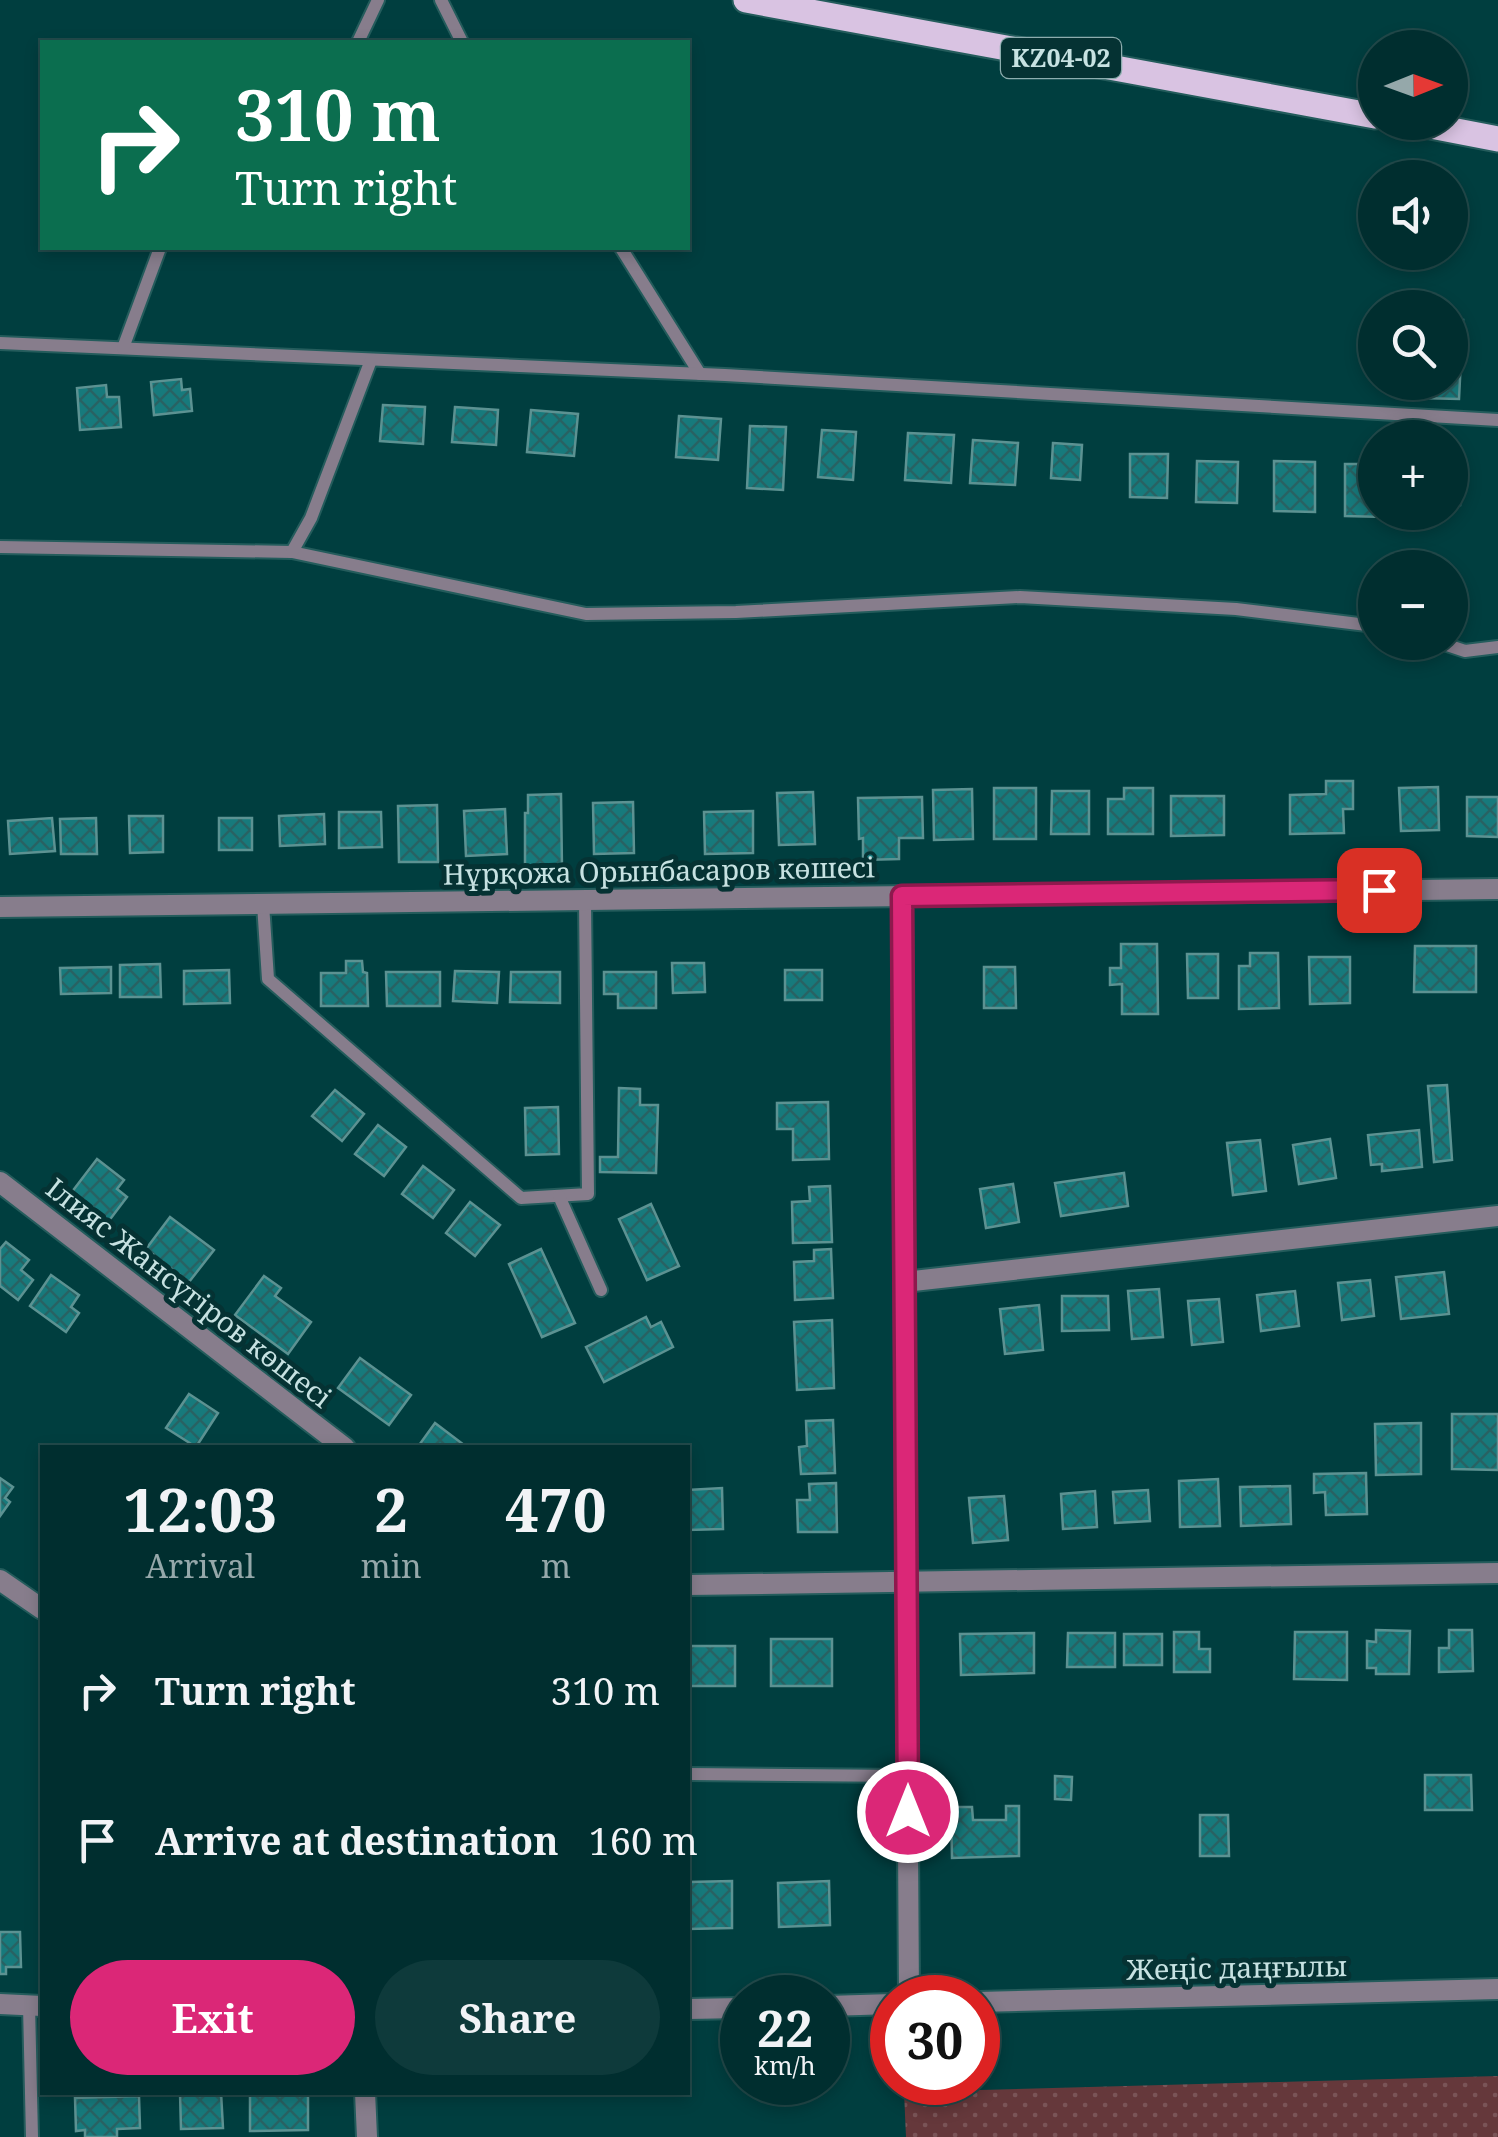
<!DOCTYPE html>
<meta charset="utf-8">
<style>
:root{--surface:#002e2f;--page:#0e3a3b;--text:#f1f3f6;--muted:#95a8aa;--line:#224a4b;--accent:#db2777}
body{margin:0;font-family:"Noto Serif",serif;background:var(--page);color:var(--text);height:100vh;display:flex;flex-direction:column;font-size:38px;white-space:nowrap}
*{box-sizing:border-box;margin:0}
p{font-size:32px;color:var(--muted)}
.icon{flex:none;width:55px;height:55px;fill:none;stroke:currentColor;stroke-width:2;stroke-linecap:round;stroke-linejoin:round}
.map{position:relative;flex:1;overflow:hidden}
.sheet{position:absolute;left:40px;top:1445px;width:650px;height:650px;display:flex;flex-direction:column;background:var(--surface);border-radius:0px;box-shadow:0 5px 15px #0003,0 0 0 2px var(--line)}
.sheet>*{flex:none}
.guide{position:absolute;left:40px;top:40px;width:650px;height:210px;border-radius:0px;box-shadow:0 5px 15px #0003,0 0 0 2px var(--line);background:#0b6e4f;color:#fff;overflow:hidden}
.needle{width:65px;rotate:89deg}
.buttons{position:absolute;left:1358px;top:30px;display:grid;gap:20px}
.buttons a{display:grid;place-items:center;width:110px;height:110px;border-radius:50%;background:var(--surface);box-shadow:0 5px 15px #0003,0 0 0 2px var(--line);font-size:50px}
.speed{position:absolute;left:720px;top:1975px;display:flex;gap:20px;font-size:50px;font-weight:700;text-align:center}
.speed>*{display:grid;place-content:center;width:130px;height:130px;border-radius:50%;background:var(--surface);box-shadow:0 5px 15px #0003,0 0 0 2px var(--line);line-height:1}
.speed small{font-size:25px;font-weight:400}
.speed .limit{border:15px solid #d22;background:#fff;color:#111}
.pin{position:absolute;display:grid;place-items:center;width:85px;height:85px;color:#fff;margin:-42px;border-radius:20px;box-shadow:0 5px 15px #0006}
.me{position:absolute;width:110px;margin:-55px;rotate:0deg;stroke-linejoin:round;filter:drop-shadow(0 0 8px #0008)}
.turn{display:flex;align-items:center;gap:35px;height:210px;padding:0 30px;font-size:45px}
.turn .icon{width:130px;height:130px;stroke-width:2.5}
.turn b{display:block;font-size:70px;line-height:85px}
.eta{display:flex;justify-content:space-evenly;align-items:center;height:170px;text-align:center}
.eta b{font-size:60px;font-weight:700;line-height:70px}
.action{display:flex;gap:20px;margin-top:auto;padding:20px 30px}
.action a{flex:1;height:115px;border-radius:60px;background:var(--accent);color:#fff;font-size:40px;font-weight:700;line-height:115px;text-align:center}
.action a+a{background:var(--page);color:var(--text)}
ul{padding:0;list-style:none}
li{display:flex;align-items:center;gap:30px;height:150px;padding:0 30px}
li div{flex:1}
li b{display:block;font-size:38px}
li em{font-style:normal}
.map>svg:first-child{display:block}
.park{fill:url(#park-dots)}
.building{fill:url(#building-cross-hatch);stroke:#5c9292;stroke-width:2.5}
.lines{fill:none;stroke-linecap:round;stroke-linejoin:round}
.service-casing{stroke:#245c5c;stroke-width:16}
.minor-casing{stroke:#245c5c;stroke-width:24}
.primary-casing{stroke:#245c5c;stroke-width:29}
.service{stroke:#877d8c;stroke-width:12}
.minor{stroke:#877d8c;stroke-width:20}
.primary{stroke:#d9c3e2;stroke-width:25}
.route-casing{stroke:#8e194d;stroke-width:25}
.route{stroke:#db2777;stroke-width:18}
.labels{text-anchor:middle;stroke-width:10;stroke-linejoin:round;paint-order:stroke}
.shield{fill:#053233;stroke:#8dadae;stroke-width:2.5}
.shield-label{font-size:25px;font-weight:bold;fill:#c7e2e2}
.street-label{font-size:28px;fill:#c7e2e2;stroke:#053233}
</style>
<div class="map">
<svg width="1498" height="2137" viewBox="0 0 1498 2137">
<defs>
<pattern id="park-dots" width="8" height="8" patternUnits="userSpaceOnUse" patternTransform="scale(2.5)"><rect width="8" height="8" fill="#65383b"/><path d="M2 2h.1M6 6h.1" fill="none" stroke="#7a5457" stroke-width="1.8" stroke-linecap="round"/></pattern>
<pattern id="building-cross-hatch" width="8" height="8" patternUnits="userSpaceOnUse" patternTransform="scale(2.5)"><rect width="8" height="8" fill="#177a7c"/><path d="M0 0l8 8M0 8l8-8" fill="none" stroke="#286263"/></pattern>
</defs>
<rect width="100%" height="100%" fill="#003e3f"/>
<path class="park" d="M1498,2076V2137H906L904,2092Z"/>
<g class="building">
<path d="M1450,320H1463L1459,399L1419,398L1420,382H1450Z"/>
<path d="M181,379L182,390L190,389L192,411L154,415L151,382Z"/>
<path d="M106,385L107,397H119L121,427L80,430L77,388Z"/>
<path d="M383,405L425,407L423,444L380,441Z"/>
<path d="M455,407L498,410L496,445L452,442Z"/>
<path d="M531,410L578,414L574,456L527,452Z"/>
<path d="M679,416L721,419L718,460L676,457Z"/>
<path d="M750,426L786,427L783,490L747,488Z"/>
<path d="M822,430L856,432L853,480L818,477Z"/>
<path d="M908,433L954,435L951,483L905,480Z"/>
<path d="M973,440L1018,443L1015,485L970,483Z"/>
<path d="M1053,443L1082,445L1080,480L1051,478Z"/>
<path d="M1130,454H1168L1167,498L1130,497Z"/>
<path d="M1197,461L1238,462L1237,503L1196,502Z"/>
<path d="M1274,461L1315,462V512L1274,511Z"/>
<path d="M1345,464H1375V512H1384V517L1345,516Z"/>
<path d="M1450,465H1461L1460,505H1450Z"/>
<path d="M1326,781H1353V809H1343L1344,833L1290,834V795L1326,794Z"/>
<path d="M1438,787L1439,830L1401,831L1399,788Z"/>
<rect x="994" y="788" width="42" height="51"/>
<path d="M1124,788H1153V834H1108V799H1124Z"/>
<path d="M972,789L973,839L934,840L933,790Z"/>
<path d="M1052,791H1089V834H1051Z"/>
<path d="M813,792L815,844L779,845L777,793Z"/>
<path d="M561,794L562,869L525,870V813H528V795Z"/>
<path d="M1171,796H1224V835L1171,836Z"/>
<path d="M922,797L923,838H899V859L863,860V838L859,839L858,798Z"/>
<path d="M1467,797H1498V837L1467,836Z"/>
<path d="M633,802L634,853L594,854L593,803Z"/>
<path d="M437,805L438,862H399L398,806Z"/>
<path d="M505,809L507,854L466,856L464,811Z"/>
<path d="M753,811V853L705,854L704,812Z"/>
<path d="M339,812H381L382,847L339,848Z"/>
<path d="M324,814L325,844L280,846L279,816Z"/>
<path d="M129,816H163V852L130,853Z"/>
<path d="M52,818L55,851L10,854L8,821Z"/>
<path d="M96,818L97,854H61L60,819Z"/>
<rect x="219" y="818" width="33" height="32"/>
<path d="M1121,944H1157L1158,1014H1122V984L1110,985V968H1121Z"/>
<path d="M1415,946H1476V992H1414Z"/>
<path d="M1250,953H1278L1279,1008L1239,1009V966H1250Z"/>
<path d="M1187,954H1218V998H1188Z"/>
<path d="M1309,957H1350V1003L1310,1004Z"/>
<path d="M346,961H362L363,972L367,973L368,1006H321V973H346Z"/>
<path d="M672,963H704L705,992L673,993Z"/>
<path d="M160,964L161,997H120V965Z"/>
<path d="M111,967V993L61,994L60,968Z"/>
<path d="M984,967H1015L1016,1008H984Z"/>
<path d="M229,970L230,1003L184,1004V971Z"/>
<rect x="785" y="970" width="37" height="30"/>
<path d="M455,971L499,972L497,1003L453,1001Z"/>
<path d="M386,972H440V1006H387Z"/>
<path d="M511,972H560V1003L510,1002Z"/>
<path d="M604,972H656V1008H618V994H604Z"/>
<path d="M1447,1085L1452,1160L1434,1162L1428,1086Z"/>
<path d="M619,1088L640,1089V1105H658L656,1173L600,1172V1157H618Z"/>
<path d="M335,1090L364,1114L342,1141L312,1116Z"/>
<path d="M828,1102L829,1159L793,1160V1129H777V1103Z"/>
<path d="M558,1107L559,1154L526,1155L525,1108Z"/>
<path d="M378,1125L406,1147L384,1176L355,1154Z"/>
<path d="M1419,1130L1422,1167L1382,1171V1164L1371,1165L1368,1135Z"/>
<path d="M1330,1139L1336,1178L1299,1184L1293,1145Z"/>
<path d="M1260,1140L1266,1191L1233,1195L1227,1143Z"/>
<path d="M97,1159L124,1180L117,1189L127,1197L108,1222L88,1206L82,1214L65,1201Z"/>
<path d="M423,1166L454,1190L433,1218L402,1194Z"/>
<path d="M1124,1173L1128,1206L1061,1216L1055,1183Z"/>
<path d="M1013,1184L1019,1222L986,1228L980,1189Z"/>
<path d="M830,1186L832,1242L793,1243L792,1202L810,1201L809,1187Z"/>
<path d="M470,1202L500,1225L475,1256L446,1233Z"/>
<path d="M651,1204L679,1266L647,1280L619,1219Z"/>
<path d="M170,1217L214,1250L189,1282L146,1249Z"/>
<path d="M6,1242L29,1260L21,1270L33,1280L18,1300L0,1286V1249Z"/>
<path d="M541,1249L575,1323L542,1337L509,1264Z"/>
<path d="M831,1249L833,1298L795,1300L794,1262L814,1261V1250Z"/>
<path d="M1444,1272L1449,1314L1401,1319L1396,1277Z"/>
<path d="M51,1275L79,1295L71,1307L79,1313L66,1332L30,1306Z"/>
<path d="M264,1276L281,1288L275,1296L311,1322L288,1354L235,1315Z"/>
<path d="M1370,1280L1374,1316L1342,1320L1338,1283Z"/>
<path d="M1159,1289L1163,1337L1132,1339L1128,1291Z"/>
<path d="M1295,1291L1299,1326L1261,1331L1257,1295Z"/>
<path d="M1062,1296H1108L1109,1330L1062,1331Z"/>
<path d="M1219,1299L1223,1342L1192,1345L1188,1301Z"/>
<path d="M1039,1305L1043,1350L1005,1354L1000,1309Z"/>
<path d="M646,1317L651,1327L661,1322L673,1347L604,1382L586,1347Z"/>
<path d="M832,1320L834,1388L797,1390L794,1322Z"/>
<path d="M360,1358L411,1395L389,1425L338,1388Z"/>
<path d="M189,1394L218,1413L196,1447L166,1428Z"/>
<path d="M1452,1414H1498V1470L1452,1469Z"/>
<path d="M833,1420L835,1473L801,1474L799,1447L807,1446L806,1421Z"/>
<path d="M435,1423L468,1448H417Z"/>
<path d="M1421,1423V1474L1376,1475L1375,1424Z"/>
<path d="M1366,1473L1367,1514L1326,1515L1325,1492L1314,1493V1474Z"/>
<path d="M0,1478L13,1487L5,1498L10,1502L0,1516Z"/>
<path d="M1218,1479L1220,1526L1180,1527L1179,1481Z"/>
<path d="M836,1483L837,1532H798L797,1500H810L809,1484Z"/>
<path d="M1290,1486L1291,1524L1241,1526L1240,1487Z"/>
<path d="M722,1488L723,1529L688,1530V1490Z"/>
<path d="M1148,1490L1150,1521L1115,1523L1113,1492Z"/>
<path d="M1095,1491L1097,1527L1063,1529L1061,1494Z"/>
<path d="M1004,1496L1008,1540L973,1543L969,1498Z"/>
<path d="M1376,1630L1410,1631L1409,1674H1376V1668H1367V1641L1376,1642Z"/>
<path d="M1449,1630H1472L1473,1671L1439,1672V1648H1449Z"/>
<path d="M1174,1632H1199V1649H1210V1672H1174Z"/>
<path d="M1295,1632H1347V1680L1294,1679Z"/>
<path d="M1034,1633V1673L961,1675L960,1634Z"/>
<path d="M1068,1633H1115V1667H1067Z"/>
<rect x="1124" y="1634" width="38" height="31"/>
<rect x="771" y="1639" width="61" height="47"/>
<rect x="688" y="1646" width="47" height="40"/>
<path d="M1425,1775H1471L1472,1810H1425Z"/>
<path d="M1055,1776L1072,1777L1071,1800L1055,1799Z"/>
<path d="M1006,1806H1019V1856L952,1858L951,1807H972L973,1820H1006Z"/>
<path d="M1200,1815H1228L1229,1856H1200Z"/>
<path d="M732,1881V1928L688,1929V1882Z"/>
<path d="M829,1881L830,1925L779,1927L778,1883Z"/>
<path d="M0,1932H20L21,1967H6V1974H0Z"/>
<path d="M221,2092L223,2128L181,2129L180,2093Z"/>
<path d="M250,2092H308V2130L250,2131Z"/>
<path d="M139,2096L140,2128L117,2129V2137H85V2130L76,2131L75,2098Z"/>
</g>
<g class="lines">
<defs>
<g id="service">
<path d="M441,0L462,42"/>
<path d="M358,42L378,0"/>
<path d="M621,248L700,374"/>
<path d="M0,343L725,375L1498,420"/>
<path d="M123,348L160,248"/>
<path d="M0,547L292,552L586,614L736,612L1020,597L1236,609L1375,626"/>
<path d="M292,552L311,518L371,360"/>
<path d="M1438,642L1465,651L1498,647"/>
<path d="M263,904L268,979L521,1198L588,1194L585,900"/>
<path d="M559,1196L601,1290"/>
<path d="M688,1774L907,1776"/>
<path d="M29,2005L32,2137"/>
</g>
<g id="minor">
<path d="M902,896L909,1998"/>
<path d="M0,907L1498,889"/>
<path d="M0,1182L345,1448"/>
<path d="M904,1282L1498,1216"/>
<path d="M0,1580L42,1609"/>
<path d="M688,1585L1498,1573"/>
<path d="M978,2002L1498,1989"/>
<path d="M0,2004L42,2006"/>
<path d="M828,2006L892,2004"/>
<path d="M688,2009L742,2008"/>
<path d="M365,2092L367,2137"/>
</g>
<g id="primary">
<path d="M746,0L1375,116"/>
<path d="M1410,122L1498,139"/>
</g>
</defs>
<use href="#service" class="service-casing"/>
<use href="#minor" class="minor-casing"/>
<use href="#primary" class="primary-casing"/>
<use href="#service" class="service"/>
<use href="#minor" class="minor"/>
<use href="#primary" class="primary"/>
</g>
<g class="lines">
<defs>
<path id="route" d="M908,1812L902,896L1379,890"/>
</defs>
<use href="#route" class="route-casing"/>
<use href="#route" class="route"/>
</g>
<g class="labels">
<rect class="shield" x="1001" y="38" width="120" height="40" rx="8"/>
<g class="shield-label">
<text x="1061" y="67">KZ04-02</text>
</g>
<g class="street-label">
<text transform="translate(659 871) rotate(-1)" y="10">Нұрқожа Орынбасаров көшесі</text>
<text transform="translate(189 1293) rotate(38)" y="10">Ілияс Жансүгіров көшесі</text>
<text transform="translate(1237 1968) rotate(-1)" y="10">Жеңіс даңғылы</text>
</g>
</g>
</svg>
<div class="buttons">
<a><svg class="needle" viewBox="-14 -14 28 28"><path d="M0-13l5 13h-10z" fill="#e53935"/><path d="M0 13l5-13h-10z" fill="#95a8aa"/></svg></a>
<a><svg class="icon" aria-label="sound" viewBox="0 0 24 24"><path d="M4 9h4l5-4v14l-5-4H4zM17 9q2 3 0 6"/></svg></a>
<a><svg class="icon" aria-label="search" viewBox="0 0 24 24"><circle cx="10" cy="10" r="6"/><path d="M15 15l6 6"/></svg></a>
<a>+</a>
<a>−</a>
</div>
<div class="speed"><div>22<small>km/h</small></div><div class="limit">30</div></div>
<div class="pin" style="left:1379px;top:890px;background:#d93025"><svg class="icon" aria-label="arrive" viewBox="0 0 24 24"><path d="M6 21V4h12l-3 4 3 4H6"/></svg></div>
<svg class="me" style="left:908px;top:1812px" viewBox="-20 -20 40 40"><circle r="17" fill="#db2777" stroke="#fff" stroke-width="3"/><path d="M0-11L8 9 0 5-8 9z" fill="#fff"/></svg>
<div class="guide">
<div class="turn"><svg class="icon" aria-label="right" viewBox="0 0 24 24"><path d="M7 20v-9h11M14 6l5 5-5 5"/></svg><div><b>310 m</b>Turn right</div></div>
</div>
<section class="sheet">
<div class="eta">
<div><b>12:03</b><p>Arrival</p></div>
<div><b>2</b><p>min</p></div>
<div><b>470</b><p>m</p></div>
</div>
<ul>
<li><svg class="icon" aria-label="right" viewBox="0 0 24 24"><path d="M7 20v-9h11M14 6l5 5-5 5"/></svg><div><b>Turn right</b></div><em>310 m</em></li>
<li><svg class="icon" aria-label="arrive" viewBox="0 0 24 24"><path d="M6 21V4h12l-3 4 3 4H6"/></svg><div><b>Arrive at destination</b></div><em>160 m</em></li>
</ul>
<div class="action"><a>Exit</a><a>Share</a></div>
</section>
</div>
